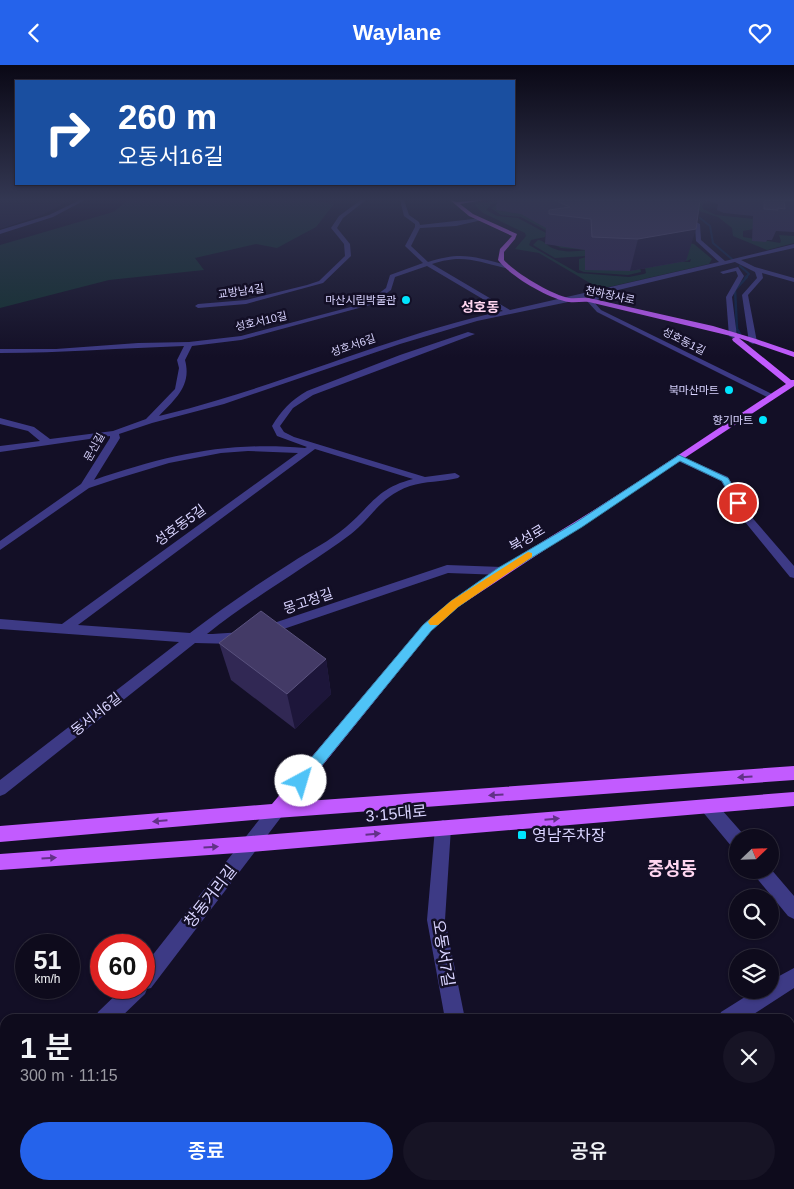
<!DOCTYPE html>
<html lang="ko">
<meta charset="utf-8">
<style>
:root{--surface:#0e0b1c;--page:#171425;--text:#f1f3f6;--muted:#9b9ba3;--line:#2e2b3b;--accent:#2563eb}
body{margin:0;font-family:Arial,"Noto Sans KR",sans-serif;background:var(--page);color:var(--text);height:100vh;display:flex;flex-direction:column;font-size:19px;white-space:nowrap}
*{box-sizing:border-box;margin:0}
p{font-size:16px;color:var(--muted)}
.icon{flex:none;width:28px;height:28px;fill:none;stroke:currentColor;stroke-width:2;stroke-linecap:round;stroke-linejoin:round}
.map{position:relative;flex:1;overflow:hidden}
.panel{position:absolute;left:0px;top:949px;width:795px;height:176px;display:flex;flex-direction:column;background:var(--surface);border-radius:15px 15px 0 0;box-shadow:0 1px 4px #0004,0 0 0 1px var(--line)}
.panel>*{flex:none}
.top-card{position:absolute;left:15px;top:15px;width:500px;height:105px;border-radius:0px;box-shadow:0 1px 4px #0004,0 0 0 1px var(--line);background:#1a4fa0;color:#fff;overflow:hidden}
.needle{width:32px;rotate:67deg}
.buttons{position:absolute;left:729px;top:764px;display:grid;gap:10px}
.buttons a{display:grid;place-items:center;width:50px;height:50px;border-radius:50%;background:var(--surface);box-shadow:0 1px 4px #0004,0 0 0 1px var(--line);font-size:25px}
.speed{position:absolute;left:15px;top:869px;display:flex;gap:10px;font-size:25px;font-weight:700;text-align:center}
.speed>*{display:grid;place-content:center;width:65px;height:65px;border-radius:50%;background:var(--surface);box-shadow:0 1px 4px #0004,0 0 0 1px var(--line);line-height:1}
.speed small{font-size:12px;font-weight:400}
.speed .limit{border:8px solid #d22;background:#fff;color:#111}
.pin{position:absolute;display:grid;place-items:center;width:42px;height:42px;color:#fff;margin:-21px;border:2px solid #fff;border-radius:50%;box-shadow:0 1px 5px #0007}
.me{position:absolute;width:55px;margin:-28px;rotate:39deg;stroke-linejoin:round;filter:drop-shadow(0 0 4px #0008)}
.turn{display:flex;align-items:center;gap:18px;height:105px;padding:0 20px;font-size:22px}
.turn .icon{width:65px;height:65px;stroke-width:2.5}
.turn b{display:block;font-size:35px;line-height:42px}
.round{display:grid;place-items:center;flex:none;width:52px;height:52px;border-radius:26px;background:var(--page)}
.headline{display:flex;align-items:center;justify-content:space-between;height:85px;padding:0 20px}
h1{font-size:30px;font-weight:600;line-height:38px}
.cta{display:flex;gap:10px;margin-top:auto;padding:10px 20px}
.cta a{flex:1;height:58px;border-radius:30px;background:var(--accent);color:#fff;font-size:20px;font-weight:600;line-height:58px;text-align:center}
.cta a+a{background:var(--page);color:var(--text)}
header{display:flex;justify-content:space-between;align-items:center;height:65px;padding:0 20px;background:var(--accent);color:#fff;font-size:22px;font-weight:600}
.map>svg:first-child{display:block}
.green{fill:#12302f}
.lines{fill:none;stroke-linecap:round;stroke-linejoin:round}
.stream-far1{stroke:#0c2248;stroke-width:2}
.stream{stroke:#0c2248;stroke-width:2.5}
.minor{fill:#3d3a85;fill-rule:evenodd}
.major{fill:#c25bff;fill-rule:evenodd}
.wall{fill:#312854}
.shaded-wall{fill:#1d163a}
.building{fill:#433a66;stroke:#5a527e}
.oneway{fill:#623188}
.route{fill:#4fc3f7;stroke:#337fa1}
.slow{fill:#f59e0b}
.poi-dot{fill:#00e5ff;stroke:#130f26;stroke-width:2}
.labels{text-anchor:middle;stroke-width:5;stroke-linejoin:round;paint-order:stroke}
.far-street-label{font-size:11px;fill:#d9d4ff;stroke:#130f26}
.far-poi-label{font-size:11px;fill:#d9d4ff;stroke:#130f26;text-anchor:end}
.far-quarter-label{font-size:14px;font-weight:bold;fill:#ffd6f0;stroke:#130f26}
.street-label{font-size:14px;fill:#d9d4ff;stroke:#130f26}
.near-street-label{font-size:16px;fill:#d9d4ff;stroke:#130f26}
.near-poi-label{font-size:16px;fill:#d9d4ff;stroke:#130f26;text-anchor:start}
.near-neighbourhood-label{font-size:18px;font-weight:bold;fill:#ffd6f0;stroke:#130f26}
</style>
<header><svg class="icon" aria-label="back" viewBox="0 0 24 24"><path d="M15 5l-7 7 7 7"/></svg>Waylane<svg class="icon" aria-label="heart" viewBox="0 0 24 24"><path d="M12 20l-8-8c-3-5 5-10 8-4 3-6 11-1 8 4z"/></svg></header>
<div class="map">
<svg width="794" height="1124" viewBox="0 0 794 1124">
<rect width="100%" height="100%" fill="#130f26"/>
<g class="green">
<path d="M129,135H311L334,139L316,162L277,183L256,179L195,193L204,205L109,215L0,243V180L113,147Z"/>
<path d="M505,135L511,136L492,139L486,145L497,151L518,153L546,168L545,172L531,175L529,180L578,208L629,212L644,209L646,208L645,203L671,196L690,197L691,194L687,196L667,193L682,176L694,179L712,194L709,199L600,224L539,188L515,184L526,171L525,168L483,148L474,140L478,138Z"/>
<path d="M698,135L705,137L702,141L703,144L716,150L754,154V164L743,166V172L780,178L781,176L779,170L794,171V178L767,185L733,171L732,163L718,152L670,137Z"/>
<path d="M512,137L592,176L587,191L555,193L533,180L538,175C546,176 547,182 555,184C565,188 577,186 587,185L561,183L547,176L551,168L521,152L501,150L491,143L496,140Z"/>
<path d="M586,192L640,203L641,207L628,210L584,207L579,205V194Z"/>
</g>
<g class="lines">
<g class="stream-far1">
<path d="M700,153L710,161L713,178L733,195"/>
<path d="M740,201L749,209L745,213"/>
</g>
<path class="stream" d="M740,269L737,264L735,225L747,212"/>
<g class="minor">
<path d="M80,135H85L53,152L0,169V165L49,150Z"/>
<path d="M361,135H366L343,153L337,163L350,179L351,191L323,218L246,239L198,243L195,241L198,239L246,235L307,220L319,216L345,191L344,179L331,163L339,151Z"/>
<path d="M400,135H404L409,150L419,157L420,160L482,153V155L456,161L420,163L411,181L428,197C462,186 474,192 507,200L505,203C476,196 462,189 432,199L510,245L719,197L696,176L695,161L680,153L682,150L700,159L701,175L725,196L794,179V183L741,195L755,202L794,213V217L762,208L763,213L748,230L757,277L753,279L749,277L742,230L757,213L755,207L735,197L568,237L477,256L400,279L224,339L152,358L119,369L120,373L94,415C167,390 228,376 305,383L307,382L277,371L272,361C281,346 291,335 307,326L400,290L468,267L475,269L313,330L293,343L280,361L284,367L294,372L425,412L455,408L460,411L458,413C442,417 425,416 410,421C379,432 373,452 351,469C304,504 253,532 207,569C216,569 240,566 246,569L248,572L246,575L236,579L195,578L5,729L0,731V715L179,577L0,564V554L62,559L298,388L248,386L221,388L169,398L116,414L89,423L0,485V476L81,419L110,373V371L0,387V381L40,376L28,366L0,359V353L34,362L50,374L113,366L146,354L175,324L179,303L177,295L184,281C123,283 62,288 0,288V284H56L138,278L189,277L241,271L366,238L386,223L390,210L423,198L405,181L415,162V159L404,151ZM427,201L503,246C405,267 313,307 218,335C199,341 179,346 159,351C175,334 192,321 185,295L192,281L241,275L370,240L391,225L395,212ZM315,384L413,414C377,423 371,441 346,462C330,476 309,486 291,498C256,520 223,543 190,568L78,560Z"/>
<path d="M738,202L744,211L732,232L737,271L733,273L729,271L726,232L738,211L736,206L723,209L720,207Z"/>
<path d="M601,230L604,232L603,233L593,236L601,245L776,331L769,333L597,247L586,235Z"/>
<path d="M679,390L728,412L749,449L794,501V513L790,512L741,452L721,416L676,395V391Z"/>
<path d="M447,500L502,502L508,506L502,510L448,508L266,570L262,568L260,565L262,562Z"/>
<path d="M708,734L714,736L744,770L745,772H738V784L732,782L702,746L700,741L702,736Z"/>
<path d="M276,739L282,741L284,746L282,751L151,923L147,924L145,929L119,954H95L98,947L124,922H144V901L270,741Z"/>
<path d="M443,755L449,758L451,763L445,855L465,954H445L427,855L435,763L437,758Z"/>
<path d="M770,803L794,831V854L788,851L755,811L753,805H770Z"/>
<path d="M794,903V923L746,954H718L721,947L756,925H770V916Z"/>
<path d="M5,1038V1063L0,1065V1040Z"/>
<path d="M478,1120H501L502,1124H479Z"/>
</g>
<g class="major">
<path d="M450,135L457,137L484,135L460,139L473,149L517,169L515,174L504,187V195C515,208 552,230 569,233C576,234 582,232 589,233L713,261L756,274L794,287V292L739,273L791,315H794V321L458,542L431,566L293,737L794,701V715L276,753L0,777V761L272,739L423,560C469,519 521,490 573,458C645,414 715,365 786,319L733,276L732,274L735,272L589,237C582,236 576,238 569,237C549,234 510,211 498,195L500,184L512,171L469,151Z"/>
<path d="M794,727V741L251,787L0,805V789L251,771Z"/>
</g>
</g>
<g class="wall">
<path d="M497,135H699L686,196L630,206L585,205V185L545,179L546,163L521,149L496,145Z"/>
<path d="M705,135H794V167L776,166L772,175H767L766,177L752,176L753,151L724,148L717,145L718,139Z"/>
<path d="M219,578L326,594L331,629L295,664L231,615Z"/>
</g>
<g class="shaded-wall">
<path d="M0,135H71L42,150L0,164Z"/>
<path d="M696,164L686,196L630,206L638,174Z"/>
<path d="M326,594L331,629L295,664L287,629Z"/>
</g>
<g class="building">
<path d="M554,135H700L696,164L638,174L592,172L591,154L549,149V145L570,142Z"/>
<path d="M764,135H794V136L784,135L785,144L778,143V145L764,144Z"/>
<path d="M261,546L326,594L287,629L219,578Z"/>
</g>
<defs><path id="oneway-solid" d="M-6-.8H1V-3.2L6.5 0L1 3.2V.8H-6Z" transform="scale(1.25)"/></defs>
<g class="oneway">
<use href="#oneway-solid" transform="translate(745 712) rotate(176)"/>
<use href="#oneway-solid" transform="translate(496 730) rotate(176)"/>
<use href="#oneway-solid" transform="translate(552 754) rotate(-5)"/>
<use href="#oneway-solid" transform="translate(160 756) rotate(175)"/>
<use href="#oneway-solid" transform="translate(373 769) rotate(-5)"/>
<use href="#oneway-solid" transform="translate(211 782) rotate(-4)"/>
<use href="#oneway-solid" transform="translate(49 793) rotate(-4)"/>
</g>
<linearGradient id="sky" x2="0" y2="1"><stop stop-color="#0a0815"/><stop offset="0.46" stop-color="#333752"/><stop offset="1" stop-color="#333752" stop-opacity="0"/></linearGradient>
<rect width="794" height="292" fill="url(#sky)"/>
<path class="route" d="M679,390L728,413L743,438L742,440H735L722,416L680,396L582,462L505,509L458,542L431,566L306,720L301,722L296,720L294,716L296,711L423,560L451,536L498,503L575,458Z"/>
<path class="slow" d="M528,487L532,488V492L458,542L438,560H430L428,557L430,554L451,536Z"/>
<g class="poi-dot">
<circle cx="406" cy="235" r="5"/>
<circle cx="729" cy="325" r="5"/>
<circle cx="763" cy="355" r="5"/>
<rect x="517" y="765" width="10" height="10" rx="2.5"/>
</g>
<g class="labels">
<g class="far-street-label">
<text transform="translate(241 226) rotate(-8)" y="4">교방남4길</text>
<text transform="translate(610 230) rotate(12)" y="4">천하장사로</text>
<text transform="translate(261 256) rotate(-13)" y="4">성호서10길</text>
<text transform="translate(684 276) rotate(27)" y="4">성호동1길</text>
<text transform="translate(353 280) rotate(-19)" y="4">성호서6길</text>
<text transform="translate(94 382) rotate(-61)" y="4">문신길</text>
</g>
<g class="far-poi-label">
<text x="396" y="239">마산시립박물관</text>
<text x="719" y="329">북마산마트</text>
<text x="753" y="359">향기마트</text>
</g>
<g class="far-quarter-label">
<text x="480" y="247">성호동</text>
</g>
<g class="street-label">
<text transform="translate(180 460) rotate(-36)" y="5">성호동5길</text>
<text transform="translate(527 473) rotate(-31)" y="5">북성로</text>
<text transform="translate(308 536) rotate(-19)" y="5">몽고정길</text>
<text transform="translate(96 649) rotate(-38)" y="5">동서서6길</text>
</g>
<g class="near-street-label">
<text transform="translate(396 748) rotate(-5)" y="6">3·15대로</text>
<text transform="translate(210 831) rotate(-52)" y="6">창동거리길</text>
<text transform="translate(444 888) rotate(81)" y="6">오동서7길</text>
</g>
<g class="near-poi-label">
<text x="532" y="776">영남주차장</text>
</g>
<g class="near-neighbourhood-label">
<text x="672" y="810">중성동</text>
</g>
</g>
</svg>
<div class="buttons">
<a><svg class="needle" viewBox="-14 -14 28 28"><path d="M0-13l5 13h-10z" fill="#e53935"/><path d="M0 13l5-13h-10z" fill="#9b9ba3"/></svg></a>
<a><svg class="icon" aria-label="search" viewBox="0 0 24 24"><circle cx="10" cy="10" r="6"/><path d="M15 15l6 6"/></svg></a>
<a><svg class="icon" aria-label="layers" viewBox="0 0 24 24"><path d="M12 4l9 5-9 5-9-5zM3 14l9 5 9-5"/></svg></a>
</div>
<div class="speed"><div>51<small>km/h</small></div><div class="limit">60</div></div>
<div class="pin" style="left:738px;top:438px;background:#d93025"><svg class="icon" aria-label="arrive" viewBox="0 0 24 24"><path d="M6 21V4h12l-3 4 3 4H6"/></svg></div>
<svg class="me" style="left:301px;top:716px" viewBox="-20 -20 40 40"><circle r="19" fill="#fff"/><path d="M0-13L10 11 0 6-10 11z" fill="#4fc3f7"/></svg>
<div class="top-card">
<div class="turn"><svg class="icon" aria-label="right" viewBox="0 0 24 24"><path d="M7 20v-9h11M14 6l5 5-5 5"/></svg><div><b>260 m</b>오동서16길</div></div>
</div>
<section class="panel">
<div class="headline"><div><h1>1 분</h1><p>300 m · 11:15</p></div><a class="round"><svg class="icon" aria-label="close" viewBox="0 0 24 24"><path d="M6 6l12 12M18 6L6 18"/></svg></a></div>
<div class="cta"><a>종료</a><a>공유</a></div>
</section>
</div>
